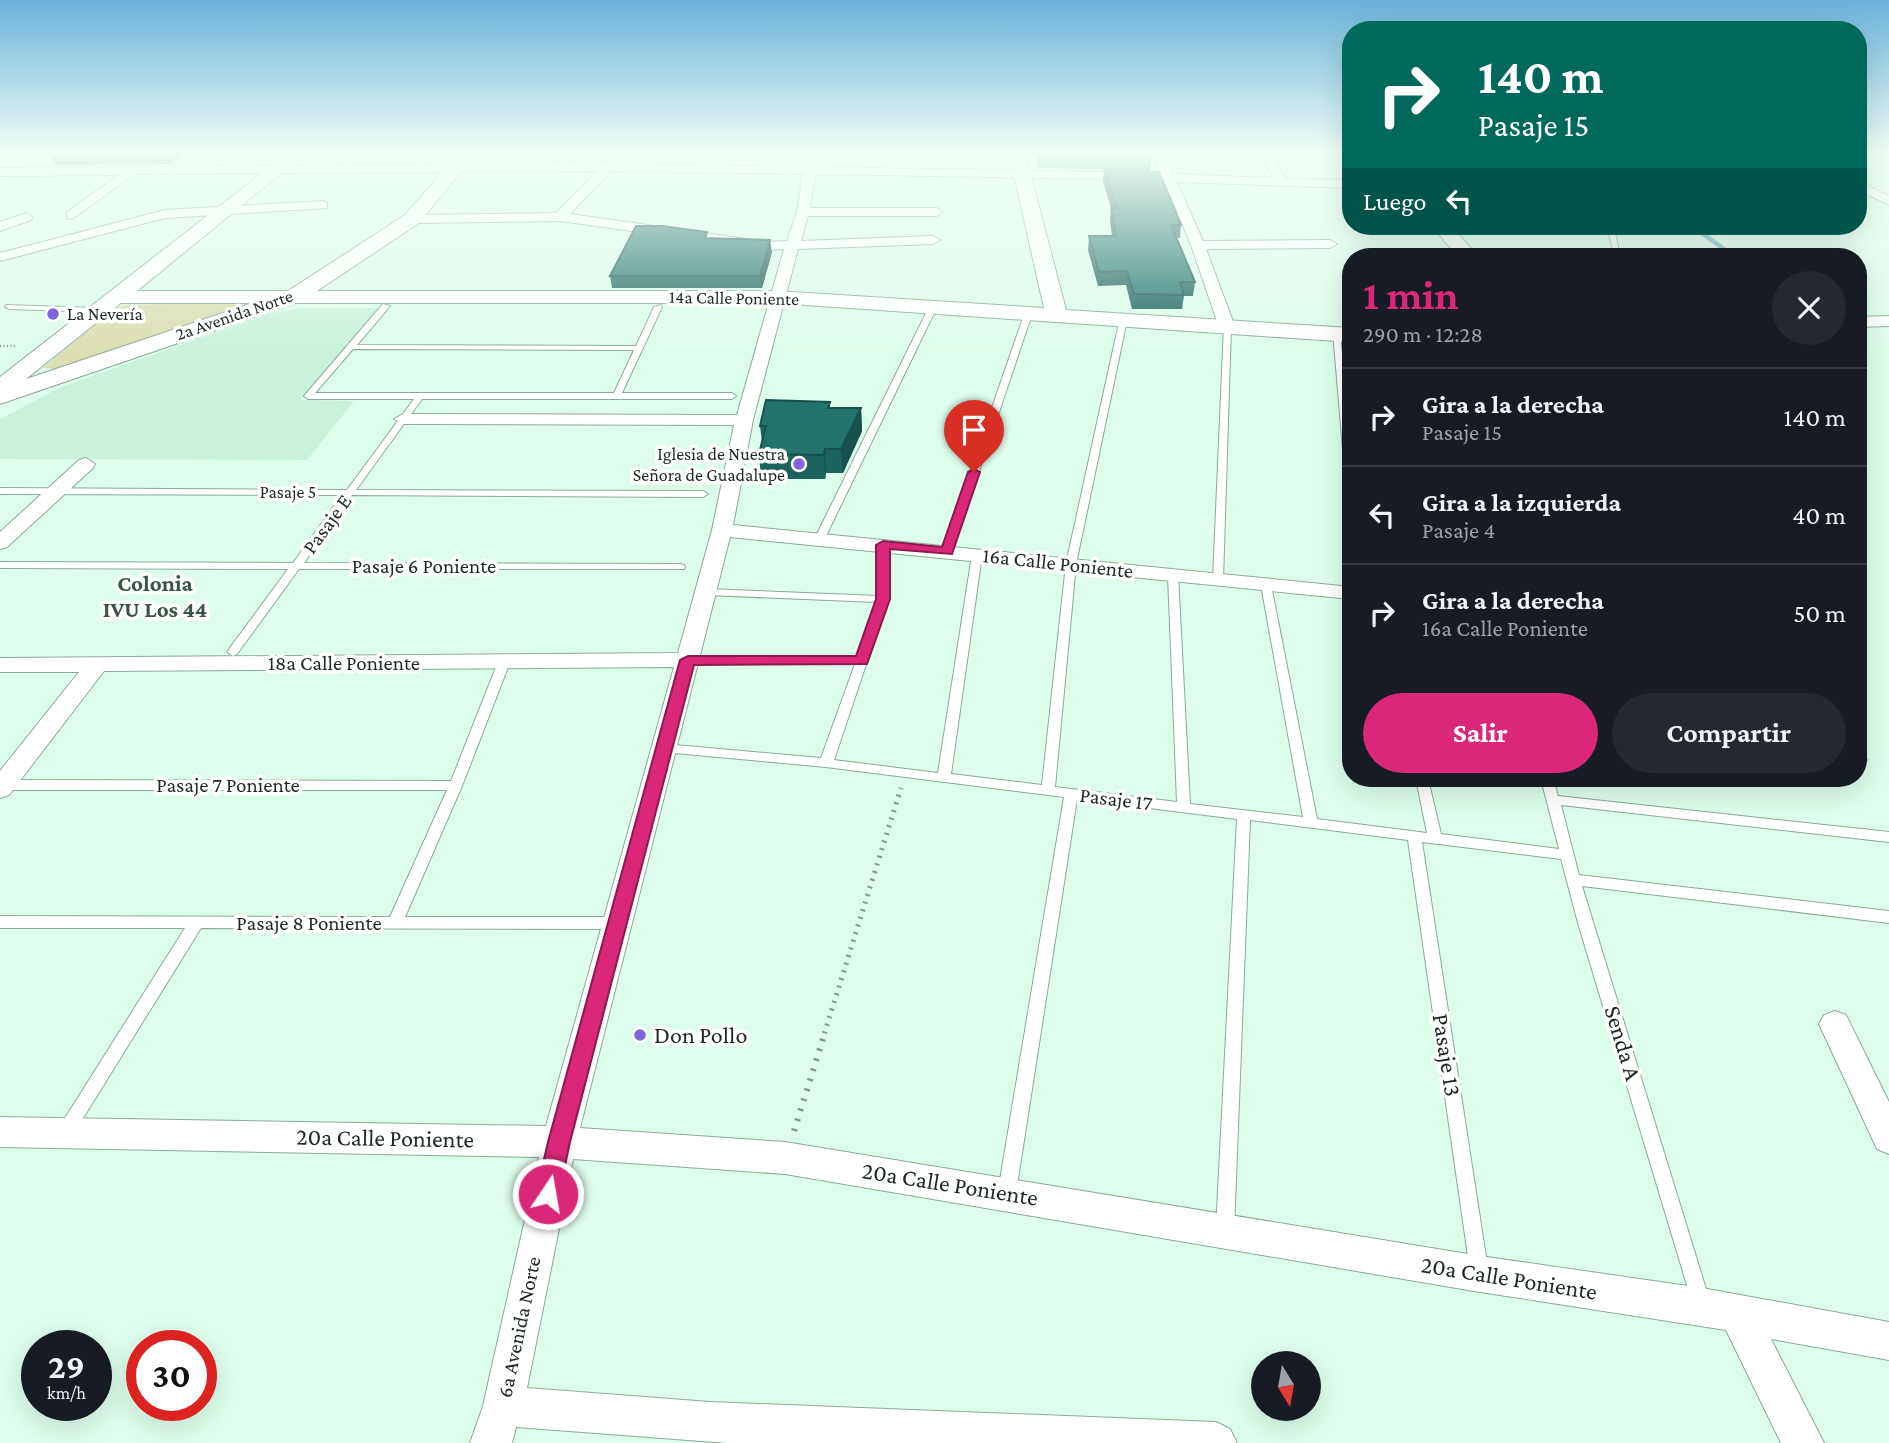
<!DOCTYPE html>
<html lang="es">
<meta charset="utf-8">
<style>
:root{--surface:#171b24;--page:#242831;--text:#f1f3f6;--muted:#9ea1a6;--line:#363941;--accent:#db2777}
body{margin:0;font-family:"Crimson Pro",serif;background:var(--page);color:var(--text);height:100vh;display:flex;flex-direction:column;font-size:26px;white-space:nowrap}
*{box-sizing:border-box;margin:0}
p{font-size:23px;color:var(--muted)}
.icon{flex:none;width:38px;height:38px;fill:none;stroke:currentColor;stroke-width:2;stroke-linecap:round;stroke-linejoin:round}
.map{position:relative;flex:1;overflow:hidden}
.panel{position:absolute;left:1342px;top:248px;width:525px;height:539px;display:flex;flex-direction:column;background:var(--surface);border-radius:28px;box-shadow:0 7px 28px #0002}
.panel>*{flex:none}
.guide{position:absolute;left:1342px;top:21px;width:525px;height:214px;border-radius:28px;box-shadow:0 7px 28px #0002;background:#00695c;color:#fff;overflow:hidden}
.needle{width:46px;rotate:169deg}
.tools{position:absolute;left:1251px;top:1351px;display:grid;gap:14px}
.tools a{display:grid;place-items:center;width:70px;height:70px;border-radius:50%;background:var(--surface);box-shadow:0 7px 28px #0002;font-size:35px}
.speed{position:absolute;left:21px;top:1330px;display:flex;gap:14px;font-size:35px;font-weight:700;text-align:center}
.speed>*{display:grid;place-content:center;width:91px;height:91px;border-radius:50%;background:var(--surface);box-shadow:0 7px 28px #0002;line-height:1}
.speed small{font-size:18px;font-weight:400}
.speed .limit{border:10px solid #d22;background:#fff;color:#111}
.pin{position:absolute;display:grid;place-items:center;width:60px;height:60px;color:#fff;margin:-72px -30px;border-radius:50% 50% 50% 0;rotate:-45deg;box-shadow:0 0 7px #0007}
.pin .icon{rotate:45deg}
.me{position:absolute;width:77px;margin:-38px;rotate:12deg;stroke-linejoin:round;filter:drop-shadow(0 0 5px #0008)}
.turn{display:flex;align-items:center;gap:24px;height:147px;padding:0 21px;font-size:32px}
.turn .icon{width:91px;height:91px;stroke-width:2.5}
.turn b{display:block;font-size:49px;line-height:60px}
.then{display:flex;align-items:center;height:66px;padding:0 21px;background:#0003;gap:14px;font-size:26px}
.round{display:grid;place-items:center;flex:none;width:74px;height:74px;border-radius:37px;background:var(--page)}
.head{display:flex;align-items:center;justify-content:space-between;height:119px;padding:0 21px}
h1{font-size:42px;font-weight:700;line-height:52px;color:var(--accent)}
.action{display:flex;gap:14px;margin-top:auto;padding:14px 21px}
.action a{flex:1;height:80px;border-radius:42px;background:var(--accent);color:#fff;font-size:28px;font-weight:700;line-height:80px;text-align:center}
.action a+a{background:var(--page);color:var(--text)}
ul{padding:0;list-style:none}
li{display:flex;align-items:center;gap:21px;height:98px;padding:0 21px;border-top:2px solid var(--line)}
li div{flex:1}
li b{display:block;font-size:26px}
li em{font-style:normal}
.map>svg:first-child{display:block}
.built{fill:#c9f2dc}
.green{fill:#dcdeb2}
.lines{fill:none;stroke-linecap:round;stroke-linejoin:round}
.stream{stroke:#4eb0c4;stroke-width:4.5}
.lane-casing{stroke:#8baa99;stroke-width:2}
.street-casing{stroke:#8baa99;stroke-width:2}
.secondary-casing{stroke:#8baa99;stroke-width:2}
.path-far2{stroke:#839a8d;stroke-width:2.5;stroke-dasharray:1 2.5;stroke-linecap:butt}
.path-far1{stroke:#839a8d;stroke-width:5;stroke-dasharray:2 6;stroke-linecap:butt}
.path{stroke:#839a8d;stroke-width:6;stroke-dasharray:2.5 8;stroke-linecap:butt}
.lane{fill:#fff;fill-rule:evenodd}
.street{fill:#fff;fill-rule:evenodd}
.secondary{fill:#fff;fill-rule:evenodd}
.wall{fill:#1d635d}
.shaded-wall{fill:#18504c}
.building{fill:#22736c;stroke:#18504c;stroke-width:2}
.route{fill:#db2777;stroke:#8e194d;stroke-width:2}
.poi-dot{fill:#8263de;stroke:#fff;stroke-width:2.5}
.labels{text-anchor:middle;stroke-width:7;stroke-linejoin:round;paint-order:stroke}
.far-street-label{font-size:18px;fill:#1d2923;stroke:#fff}
.far-poi-label{font-size:18px;fill:#1d2923;stroke:#fff;text-anchor:start}
.street-label{font-size:21px;fill:#1d2923;stroke:#fff}
.neighbourhood-label{font-size:23px;font-weight:bold;fill:#395547;stroke:#fff}
.near-poi-label{font-size:24px;fill:#1d2923;stroke:#fff;text-anchor:start}
.near-street-label{font-size:24px;fill:#1d2923;stroke:#fff}
</style>
<div class="map">
<svg width="1889" height="1443" viewBox="0 0 1889 1443">
<rect width="100%" height="100%" fill="#ddfeec"/>
<path class="built" d="M302,308H380L300,400L354,401L307,460L0,459V419L61,387L271,313Z"/>
<path class="green" d="M256,302L56,369L43,368L112,310L124,305Z"/>
<g class="lines">
<path class="stream" d="M1692,226L1735,257"/>
<defs>
<g id="lane">
<path d="M1603,226H1609L1615,232L1620,257H1614L1609,233Z"/>
<path d="M383,304L390,306L357,345L636,346L654,307L661,305L662,307L622,393H732L736,396L732,399H422L356,490L703,491L708,494L703,497L352,495L304,563L680,564L684,565L685,567L684,569H299L237,654L233,656L227,652L288,569L0,568V562L293,563L342,495L0,494V488L347,490L414,399H308L304,396ZM353,349L634,350L614,393H315Z"/>
<path d="M6,305L98,308L102,310L98,312L9,309L5,307Z"/>
<path d="M930,305L937,307L825,538L824,540H816L815,538Z"/>
<path d="M1025,312L1032,314L952,552L951,554H943L942,552Z"/>
<path d="M1120,318L1127,320L1076,564L1055,787L1177,802L1168,575L1173,572L1178,575L1190,804L1303,817L1261,585L1266,582L1271,585L1317,819L1427,833L1416,779H1428L1441,834L1559,849L1541,779H1553L1558,796L1889,832V842L1561,805L1579,875L1889,911V923L1582,886L1710,1302L1708,1309L1701,1311L1694,1309L1692,1302L1578,923L1561,859L1422,842L1488,1270L1486,1276L1479,1279L1472,1276L1470,1270L1408,840L1250,820L1234,1230L1231,1236L1225,1239L1219,1236L1216,1230L1237,819L1077,799L1016,1192L1013,1198L1007,1200L1001,1198L998,1192L1064,797L826,767L664,752L658,748L664,744L821,758L855,664H687L681,660L687,656H857L877,602L706,595L701,592L706,589L878,596V545L883,542L888,545V599L834,760L938,773L972,555L977,552L982,555L951,774L1042,785L1066,564Z"/>
<path d="M1224,325L1231,327L1223,580L1218,583L1213,580Z"/>
<path d="M1333,332L1340,334L1351,440V488L1346,485Z"/>
<path d="M504,658L510,662L462,786L405,917H617L622,919L624,923L622,927L617,929L201,928L72,1136L66,1139L60,1136L58,1131L60,1126L185,928H0V916L390,917L447,790H0V780L451,781L498,662Z"/>
<path d="M1858,756L1865,757L1867,760L1865,763L1858,764Z"/>
</g>
<g id="street">
<path d="M807,153L818,154L816,167L1161,173L1152,153H1164L1173,174L1274,178L1259,153H1271L1286,179L1351,180V188L1177,182L1203,241L1330,240L1337,244L1330,248L1206,249L1235,327L1227,332L1219,327L1191,245L1164,180L815,174L810,208H937L943,212L937,216H808L801,241L933,236L940,240L933,244L798,249L753,420L733,525L1351,587V599L730,537L580,1128L785,1142L1480,1256L1702,1288L1889,1322V1360L1771,1339L1824,1443H1781L1726,1330L1480,1292L785,1174L573,1159L527,1388L710,1402L1216,1422L1230,1429L1237,1443H728L516,1427L512,1443H470L483,1406L539,1157L0,1147V1117L546,1126L674,667L104,671L9,795L0,798V771L79,672H0V658L678,653L712,530L734,425L403,424L394,419L403,414L737,415L784,249L768,250L560,221L412,223L405,219L412,215L556,213L597,171L135,174L72,219L67,218V212L119,175L0,176V168L604,163L614,157L620,160L617,164L804,167ZM611,171L803,174L797,212L787,241L768,242L570,214Z"/>
<path d="M1858,181L1889,196V205L1858,190Z"/>
<path d="M323,201L327,202V208L165,218L0,261V253L165,210Z"/>
<path d="M26,213L32,217L31,220L0,231V222Z"/>
<path d="M1889,316V326L1858,327V317Z"/>
<path d="M86,458L95,464L93,468L7,547L0,549V532L79,460Z"/>
<path d="M1835,1011L1846,1015L1889,1102V1154L1877,1149L1819,1024L1824,1015Z"/>
</g>
<g id="secondary">
<path d="M288,153H306L137,291H288L405,215L459,153H476L419,223L317,291H776L1044,308L1009,153H1025L1066,310L1351,328V342L776,303H295L0,404V377ZM121,303H253L26,379Z"/>
<path d="M1432,226H1451L1479,257H1458Z"/>
</g>
</defs>
<use href="#lane" class="lane-casing"/>
<use href="#street" class="street-casing"/>
<use href="#secondary" class="secondary-casing"/>
<path class="path-far2" d="M0,346H17"/>
<path class="path-far1" d="M822,1041L901,788"/>
<path class="path" d="M794,1131L823,1039"/>
<use href="#lane" class="lane"/>
<use href="#street" class="street"/>
<use href="#secondary" class="secondary"/>
</g>
<g class="wall">
<path d="M48,153H186L170,164L54,165Z"/>
<path d="M1031,153H1152L1150,170H1115L1181,225L1180,238H1176L1195,282L1193,296H1184L1182,309H1132L1126,285L1098,286L1088,250L1089,236H1112L1110,221L1111,208L1103,182L1104,169L1039,168L1036,155L1032,156Z"/>
<path d="M708,239L772,252L762,288H612L610,276Z"/>
<path d="M830,402V408H861L862,431L843,473H826L825,479H761L759,454L762,442L760,426Z"/>
</g>
<g class="shaded-wall">
<path d="M165,153H186L170,164Z"/>
<path d="M770,240L772,252L762,288L760,276Z"/>
<path d="M861,408L862,431L843,473L841,449Z"/>
<path d="M825,449L826,473L825,479L824,455Z"/>
</g>
<g class="building">
<path d="M1104,169L1159,172L1181,225H1171L1195,282H1180L1184,295L1134,294L1127,271L1099,272L1089,236H1116L1111,208H1117Z"/>
<path d="M636,226H662L707,232L705,238L770,240L760,276H610Z"/>
<path d="M766,400L830,402L828,408H861L841,449H825L824,455L759,454L766,426H760Z"/>
</g>
<linearGradient id="sky" x2="0" y2="1"><stop stop-color="#6ab2da"/><stop offset="0.43" stop-color="#f0fff6"/><stop offset="1" stop-color="#f0fff6" stop-opacity="0"/></linearGradient>
<rect width="1889" height="355" fill="url(#sky)"/>
<path class="route" d="M974,469L980,472L952,554L890,549V599L867,664L694,665L570,1142L559,1194L556,1202L548,1205L540,1202L536,1194L548,1142L680,660L688,656H856L876,599V545L883,541L942,547L968,472Z"/>
<g class="poi-dot">
<circle cx="53" cy="314" r="7"/>
<circle cx="799" cy="464" r="7"/>
<circle cx="640" cy="1035" r="7"/>
</g>
<g class="labels">
<g class="far-street-label">
<text transform="translate(734 298) rotate(1)" y="6">14a Calle Poniente</text>
<text transform="translate(234 315) rotate(-19)" y="6">2a Avenida Norte</text>
<text x="288" y="498">Pasaje 5</text>
</g>
<g class="far-poi-label">
<text x="67" y="320">La Nevería</text>
<text x="785" y="460" text-anchor="end">Iglesia de Nuestra<tspan x="785" dy="21">Señora de Guadalupe</tspan></text>
</g>
<g class="street-label">
<text transform="translate(327 524) rotate(-54)" y="7">Pasaje E</text>
<text transform="translate(1058 563) rotate(6)" y="7">16a Calle Poniente</text>
<text x="424" y="573">Pasaje 6 Poniente</text>
<text x="344" y="670">18a Calle Poniente</text>
<text x="228" y="792">Pasaje 7 Poniente</text>
<text transform="translate(1116 799) rotate(7)" y="7">Pasaje 17</text>
<text x="309" y="930">Pasaje 8 Poniente</text>
<text transform="translate(519 1327) rotate(-78)" y="7">6a Avenida Norte</text>
</g>
<g class="neighbourhood-label">
<text x="155" y="591">Colonia<tspan x="155" dy="26">IVU Los 44</tspan></text>
</g>
<g class="near-poi-label">
<text x="654" y="1043">Don Pollo</text>
</g>
<g class="near-street-label">
<text transform="translate(1623 1043) rotate(73)" y="8">Senda A</text>
<text transform="translate(1447 1055) rotate(81)" y="8">Pasaje 13</text>
<text transform="translate(385 1138) rotate(1)" y="8">20a Calle Poniente</text>
<text transform="translate(950 1184) rotate(9)" y="8">20a Calle Poniente</text>
<text transform="translate(1509 1278) rotate(9)" y="8">20a Calle Poniente</text>
</g>
</g>
</svg>
<div class="tools">
<a><svg class="needle" viewBox="-14 -14 28 28"><path d="M0-13l5 13h-10z" fill="#e53935"/><path d="M0 13l5-13h-10z" fill="#9ea1a6"/></svg></a>
</div>
<div class="speed"><div>29<small>km/h</small></div><div class="limit">30</div></div>
<div class="pin" style="left:974px;top:472px;background:#d93025"><svg class="icon" aria-label="arrive" viewBox="0 0 24 24"><path d="M6 21V4h12l-3 4 3 4H6"/></svg></div>
<svg class="me" style="left:548px;top:1194px" viewBox="-20 -20 40 40"><circle r="17" fill="#db2777" stroke="#fff" stroke-width="3"/><path d="M0-11L8 9 0 5-8 9z" fill="#fff"/></svg>
<div class="guide">
<div class="turn"><svg class="icon" aria-label="right" viewBox="0 0 24 24"><path d="M7 20v-9h11M14 6l5 5-5 5"/></svg><div><b>140 m</b>Pasaje 15</div></div>
<div class="then">Luego<svg class="icon" aria-label="left" viewBox="0 0 24 24"><path d="M17 20v-9H6M10 6l-5 5 5 5"/></svg></div>
</div>
<section class="panel">
<div class="head"><div><h1>1 min</h1><p>290 m · 12:28</p></div><a class="round"><svg class="icon" aria-label="close" viewBox="0 0 24 24"><path d="M6 6l12 12M18 6L6 18"/></svg></a></div>
<ul>
<li><svg class="icon" aria-label="right" viewBox="0 0 24 24"><path d="M7 20v-9h11M14 6l5 5-5 5"/></svg><div><b>Gira a la derecha</b><p>Pasaje 15</p></div><em>140 m</em></li>
<li><svg class="icon" aria-label="left" viewBox="0 0 24 24"><path d="M17 20v-9H6M10 6l-5 5 5 5"/></svg><div><b>Gira a la izquierda</b><p>Pasaje 4</p></div><em>40 m</em></li>
<li><svg class="icon" aria-label="right" viewBox="0 0 24 24"><path d="M7 20v-9h11M14 6l5 5-5 5"/></svg><div><b>Gira a la derecha</b><p>16a Calle Poniente</p></div><em>50 m</em></li>
</ul>
<div class="action"><a>Salir</a><a>Compartir</a></div>
</section>
</div>
